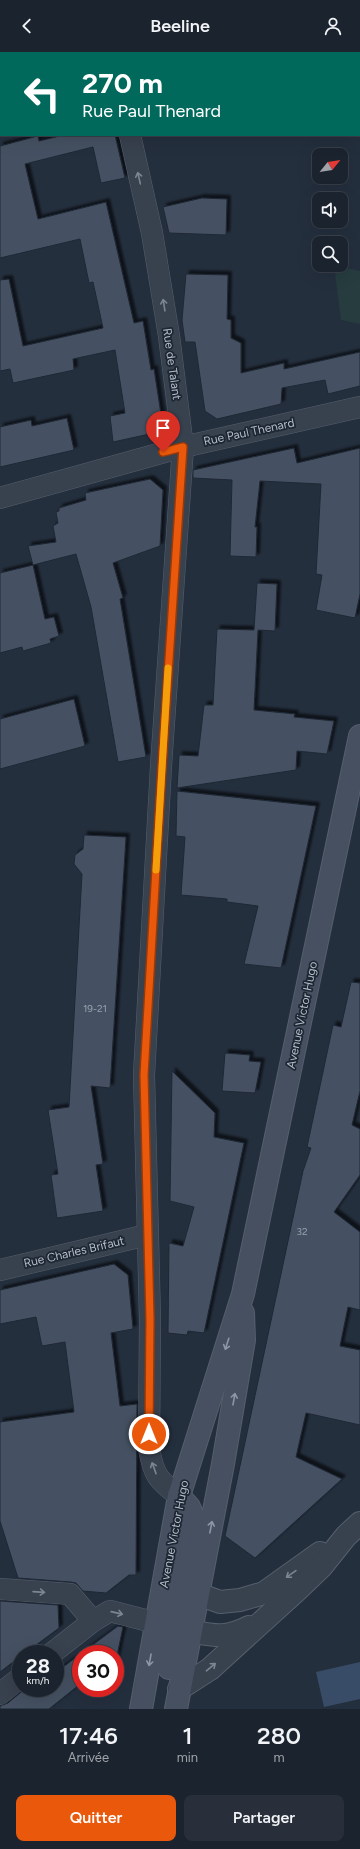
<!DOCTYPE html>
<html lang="fr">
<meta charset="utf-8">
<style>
:root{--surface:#1b232e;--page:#282f3a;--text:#f1f3f6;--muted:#a0a4aa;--line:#39404a;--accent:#ea580c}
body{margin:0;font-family:Figtree,sans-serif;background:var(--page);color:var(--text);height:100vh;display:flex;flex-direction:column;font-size:15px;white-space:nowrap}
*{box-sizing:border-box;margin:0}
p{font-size:13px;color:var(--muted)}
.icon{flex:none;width:22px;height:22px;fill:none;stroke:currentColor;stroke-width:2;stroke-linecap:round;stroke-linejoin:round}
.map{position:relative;height:1657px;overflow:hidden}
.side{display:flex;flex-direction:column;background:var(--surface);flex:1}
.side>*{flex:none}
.guide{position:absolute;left:0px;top:0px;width:360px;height:84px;box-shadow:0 4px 16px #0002,0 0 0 1px var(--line);background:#00695c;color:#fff;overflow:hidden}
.needle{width:26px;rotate:60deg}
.fabs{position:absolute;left:312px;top:96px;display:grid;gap:8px}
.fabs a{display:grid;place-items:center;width:36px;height:36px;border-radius:8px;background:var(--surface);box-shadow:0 4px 16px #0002,0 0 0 1px var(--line);font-size:20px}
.speed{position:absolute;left:12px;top:1593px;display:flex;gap:8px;font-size:20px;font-weight:700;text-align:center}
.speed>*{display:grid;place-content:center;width:52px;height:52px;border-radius:50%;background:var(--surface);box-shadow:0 4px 16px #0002,0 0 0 1px var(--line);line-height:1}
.speed small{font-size:10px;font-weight:400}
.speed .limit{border:6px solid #d22;background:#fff;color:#111}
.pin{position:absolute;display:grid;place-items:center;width:34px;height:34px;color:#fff;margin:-41px -17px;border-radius:50% 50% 50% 0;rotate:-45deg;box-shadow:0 0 4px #0007}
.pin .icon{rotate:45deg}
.me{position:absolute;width:44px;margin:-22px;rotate:0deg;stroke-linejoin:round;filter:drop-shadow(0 0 3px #0008)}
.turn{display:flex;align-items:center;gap:14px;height:84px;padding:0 16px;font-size:18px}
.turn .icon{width:52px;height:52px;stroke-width:2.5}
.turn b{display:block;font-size:28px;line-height:34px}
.eta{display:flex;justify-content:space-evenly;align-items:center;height:68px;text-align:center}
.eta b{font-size:24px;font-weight:600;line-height:28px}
.button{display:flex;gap:8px;margin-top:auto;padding:8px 16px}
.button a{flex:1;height:46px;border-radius:8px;background:var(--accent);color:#fff;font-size:16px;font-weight:600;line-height:46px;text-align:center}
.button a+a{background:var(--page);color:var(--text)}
header{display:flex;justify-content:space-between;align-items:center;height:52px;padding:0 16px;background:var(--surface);font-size:18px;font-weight:600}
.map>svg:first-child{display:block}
.green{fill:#263c3f}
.water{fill:#394c67}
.building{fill:#455162;stroke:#1f2835;filter:url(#shadow)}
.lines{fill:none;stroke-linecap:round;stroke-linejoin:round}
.minor-casing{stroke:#565f6c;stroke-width:22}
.tertiary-casing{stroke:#565f6c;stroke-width:24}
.secondary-casing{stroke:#565f6c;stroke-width:24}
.minor{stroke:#38414e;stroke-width:21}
.tertiary{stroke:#38414e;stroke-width:22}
.secondary{stroke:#465061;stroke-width:22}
.oneway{stroke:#7c8592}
.oneway2{stroke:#8e96a5}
.route-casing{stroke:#983908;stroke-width:10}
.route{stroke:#ea580c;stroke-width:7}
.slow{stroke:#f59e0b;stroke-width:7}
.labels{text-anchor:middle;stroke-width:3.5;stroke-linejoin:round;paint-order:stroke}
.number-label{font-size:10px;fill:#98a1af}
.street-label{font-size:12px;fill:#b4bcc9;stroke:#1d2633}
</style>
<header><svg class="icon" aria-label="back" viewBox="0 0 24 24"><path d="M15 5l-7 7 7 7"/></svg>Beeline<svg class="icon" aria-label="person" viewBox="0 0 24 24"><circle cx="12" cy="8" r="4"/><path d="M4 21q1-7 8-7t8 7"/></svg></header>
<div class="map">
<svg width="360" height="1657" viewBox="0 0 360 1657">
<defs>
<filter id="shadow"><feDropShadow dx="3.5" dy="-3.5" stdDeviation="1" flood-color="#0009"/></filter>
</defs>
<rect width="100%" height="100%" fill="#242f3e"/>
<path class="green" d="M334,213L360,219V272L341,268Z"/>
<g class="water">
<rect x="229" y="83" width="37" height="2"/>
<path d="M360,1610V1647L324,1655L316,1620Z"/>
</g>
<g class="building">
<path d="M64,83H115L125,126L101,131L93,95L25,112L38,167L106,150L134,271L143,269L151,318L154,317L162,369L154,381L113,390L110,364L125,361L115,298L73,307L74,318L13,331L10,317L0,319V228L9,227L23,294L103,276L93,230L89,231L80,187L0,206V94L38,84L39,89Z"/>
<path d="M202,146L227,147L226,183L169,181L163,155Z"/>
<path d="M186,222L228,223L227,267L231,268V286L241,291V321L284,311V317L360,300V334L328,342L325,328L282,336L281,352L217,367L205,359L195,290H185L182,268Z"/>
<path d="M67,366L74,398L0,415V375L31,368L32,374Z"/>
<path d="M294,396L297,411L360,396V542L355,566L316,558L322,523L316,522L321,432L260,429L255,475H257L256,505L230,504L232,428L193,426V418Z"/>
<path d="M150,427L163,438L160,494L113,511L123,546L120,547L146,705L118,710L91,555L76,502L33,513L28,494L56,490L53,474L58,471L56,460L59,459V456L86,448L85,441Z"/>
<path d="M33,513L45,567L54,565L59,584L50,587L51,591L23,599L22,595L0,601V521Z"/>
<path d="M257,531L277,532L275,579L258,578L254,658L295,662L294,665L334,669L327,702L297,699L296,718L177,736L179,703L198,704L204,653H213L217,577L254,578Z"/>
<path d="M74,647L85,694L0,717V667Z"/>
<path d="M177,739L316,754L281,916L244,912L258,854L227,850V847L181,843L185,785L176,784Z"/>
<path d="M84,783L126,785L110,1036L91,1034L103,1112L96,1113L103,1159L57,1166L51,1123L58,1122L48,1058L69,1055L82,822L74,812L75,803L83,797Z"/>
<path d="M351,930L360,931V1039L352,1073L360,1077V1123L334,1160L360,1180V1258L348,1255L340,1294L360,1298V1373L306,1361L296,1405L342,1427L255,1506L225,1484L303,1119L311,1096L307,1095L333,973L341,975Z"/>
<path d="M225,1001L250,1003L249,1009L261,1010L255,1041L222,1039Z"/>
<path d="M172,1019L215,1061L214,1085L244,1091L204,1281L188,1279L187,1283L168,1281L169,1191L183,1194L194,1155L170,1149Z"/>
<path d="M114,1212L128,1223L133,1277L111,1281L120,1354L137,1352L136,1523H129L106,1541L83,1539L76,1531L71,1530L18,1526L0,1469V1370L74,1360L65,1290L42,1294L36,1265L0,1272V1238Z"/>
<path d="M0,1549L58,1553L59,1576L24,1602H21V1604L0,1620Z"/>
<path d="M118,1574L123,1575L115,1613V1602H81V1634L79,1633L49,1657H0V1654L8,1651L26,1636H55V1621Z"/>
<path d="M91,1636H110L109,1640Z"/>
</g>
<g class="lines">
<defs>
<g id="minor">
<path d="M111,0V1"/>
<path d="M42,1L46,0"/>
<path d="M0,12L1,11"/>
<path d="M130,83L152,181L169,284L183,395L161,714L144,1023L150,1267L149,1397C154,1424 158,1428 179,1444"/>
<path d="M0,446L183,395L360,355"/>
<path d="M0,1218L147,1183"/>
<path d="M0,1537L70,1542L93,1569"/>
<path d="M51,1602L93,1569L110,1559L172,1575"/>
<path d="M0,1642L21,1625"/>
</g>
<g id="tertiary">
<path d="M181,1548L198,1542L220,1550L240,1548L264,1541L320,1501"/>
<path d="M190,1579C215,1584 225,1587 249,1575"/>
<path d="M179,1637L210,1617L297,1538L322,1514L346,1484L360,1471"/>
</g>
<g id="secondary">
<path d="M169,1616L193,1464L189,1455L179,1444"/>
<path d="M141,1657L179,1444L243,1242L360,684"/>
<path d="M176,1657L223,1412L244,1288L243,1261"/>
</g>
</defs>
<use href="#minor" class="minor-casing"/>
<use href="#tertiary" class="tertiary-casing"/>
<use href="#secondary" class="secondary-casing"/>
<use href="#minor" class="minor"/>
<use href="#tertiary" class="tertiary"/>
<use href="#secondary" class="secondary"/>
</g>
<defs><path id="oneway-shaft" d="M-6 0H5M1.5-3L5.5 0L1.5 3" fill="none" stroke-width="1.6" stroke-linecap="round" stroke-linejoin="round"/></defs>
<g class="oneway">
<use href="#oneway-shaft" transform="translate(139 126) rotate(-103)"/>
<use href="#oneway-shaft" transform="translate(164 253) rotate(-99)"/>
<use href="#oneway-shaft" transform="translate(154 1416) rotate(-110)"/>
<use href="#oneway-shaft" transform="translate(291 1522) rotate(145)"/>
<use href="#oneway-shaft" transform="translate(39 1540) rotate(4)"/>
<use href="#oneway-shaft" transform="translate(117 1561) rotate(13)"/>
<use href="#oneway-shaft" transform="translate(211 1615) rotate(-40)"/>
</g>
<g class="oneway2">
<use href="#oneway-shaft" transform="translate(227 1292) rotate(108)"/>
<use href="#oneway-shaft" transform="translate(234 1347) rotate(-80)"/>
<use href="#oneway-shaft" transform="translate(211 1475) rotate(-79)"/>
<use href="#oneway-shaft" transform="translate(150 1608) rotate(100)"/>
</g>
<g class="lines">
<defs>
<path id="route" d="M149,1382L150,1267L144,1023L162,714L183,395L163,400"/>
</defs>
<use href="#route" class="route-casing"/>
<use href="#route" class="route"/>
<path class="slow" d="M156,818L168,616"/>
</g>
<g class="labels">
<g class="number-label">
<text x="95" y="960">19-21</text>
<text x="302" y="1183">32</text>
</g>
<g class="street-label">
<text transform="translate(172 312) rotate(82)" y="4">Rue de Talant</text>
<text transform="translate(249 380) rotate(-12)" y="4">Rue Paul Thenard</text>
<text transform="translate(302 963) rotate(-78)" y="4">Avenue Victor Hugo</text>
<text transform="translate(74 1200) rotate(-13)" y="4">Rue Charles Brifaut</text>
<text transform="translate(174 1482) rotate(-79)" y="4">Avenue Victor Hugo</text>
</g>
</g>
</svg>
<div class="fabs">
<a><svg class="needle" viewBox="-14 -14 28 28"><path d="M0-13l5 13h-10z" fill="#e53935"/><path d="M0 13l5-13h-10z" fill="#a0a4aa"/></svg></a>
<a><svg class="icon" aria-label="sound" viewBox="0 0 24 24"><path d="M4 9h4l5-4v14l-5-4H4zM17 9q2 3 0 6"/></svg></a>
<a><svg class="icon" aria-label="search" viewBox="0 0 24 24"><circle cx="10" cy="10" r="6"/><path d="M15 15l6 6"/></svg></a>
</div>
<div class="speed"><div>28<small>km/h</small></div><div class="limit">30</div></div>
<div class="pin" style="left:163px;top:400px;background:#d93025"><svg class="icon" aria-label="arrive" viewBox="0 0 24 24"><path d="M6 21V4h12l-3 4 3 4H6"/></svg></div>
<svg class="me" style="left:149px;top:1382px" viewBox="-20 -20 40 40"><circle r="17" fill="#ea580c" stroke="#fff" stroke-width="3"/><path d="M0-11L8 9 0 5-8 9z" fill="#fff"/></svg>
<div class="guide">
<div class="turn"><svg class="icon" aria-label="left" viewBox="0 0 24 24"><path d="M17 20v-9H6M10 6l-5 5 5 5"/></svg><div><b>270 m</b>Rue Paul Thenard</div></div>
</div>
</div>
<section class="side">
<div class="eta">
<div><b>17:46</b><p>Arrivée</p></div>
<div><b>1</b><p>min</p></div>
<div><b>280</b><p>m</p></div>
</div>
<div class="button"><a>Quitter</a><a>Partager</a></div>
</section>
